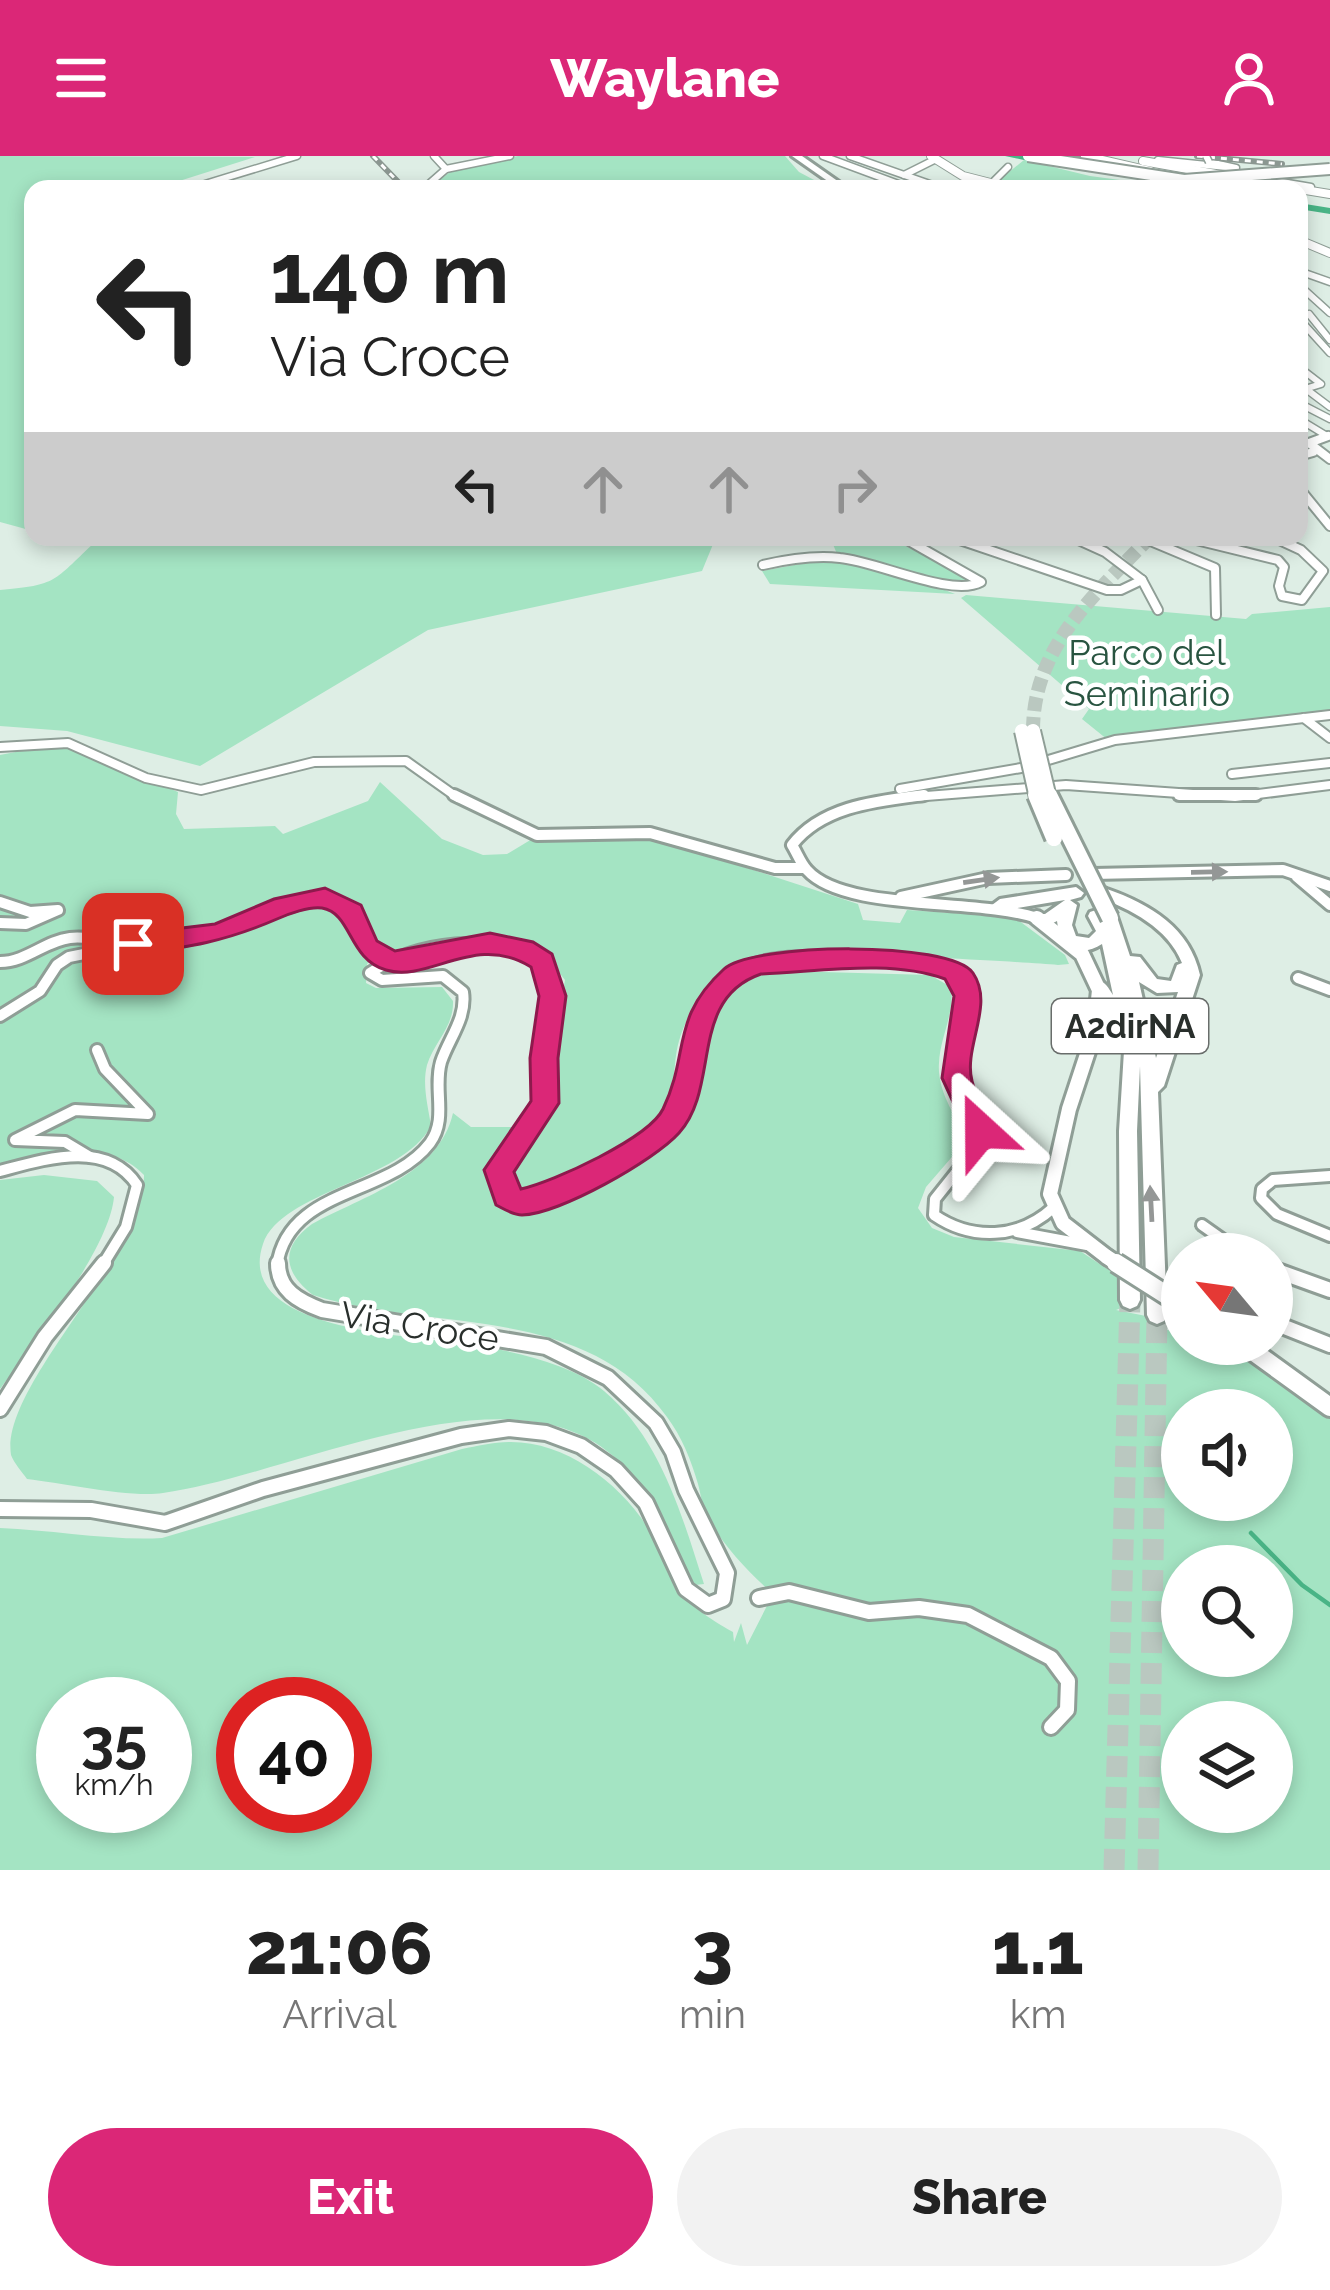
<!DOCTYPE html>
<style>
:root{--surface:#fff;--page:#f2f2f2;--text:#222;--muted:#767676;--accent:#db2777}
body{margin:0;font-family:Raleway,sans-serif;background:var(--page);color:var(--text);height:100vh;display:flex;flex-direction:column;font-size:45px;white-space:nowrap}
*{box-sizing:border-box;margin:0}
p{font-size:39px;color:var(--muted)}
.icon{flex:none;width:66px;height:66px;fill:none;stroke:currentColor;stroke-width:2;stroke-linecap:round;stroke-linejoin:round}
.map{position:relative;height:1714px;overflow:hidden}
.panel{display:flex;flex-direction:column;background:var(--surface);flex:1}
.panel>*{flex:none}
.banner{position:absolute;left:24px;top:24px;width:1284px;height:366px;border-radius:24px;box-shadow:0 6px 18px #0003;background:#fff;color:var(--text);overflow:hidden}
.needle{width:78px;rotate:299deg}
.controls{position:absolute;left:1161px;top:1077px;display:grid;gap:24px}
.controls a{display:grid;place-items:center;width:132px;height:132px;border-radius:50%;background:var(--surface);box-shadow:0 6px 18px #0003;font-size:60px}
.speed{position:absolute;left:36px;top:1521px;display:flex;gap:24px;font-size:60px;font-weight:700;text-align:center}
.speed>*{display:grid;place-content:center;width:156px;height:156px;border-radius:50%;background:var(--surface);box-shadow:0 6px 18px #0003;line-height:1}
.speed small{font-size:30px;font-weight:400}
.speed .limit{border:18px solid #d22;background:#fff;color:#111}
.pin{position:absolute;display:grid;place-items:center;width:102px;height:102px;color:#fff;margin:-51px;border-radius:24px;box-shadow:0 6px 18px #0006}
.me{position:absolute;width:132px;margin:-66px;rotate:336deg;stroke-linejoin:round;filter:drop-shadow(0 0 9px #0008)}
.turn{display:flex;align-items:center;gap:42px;height:252px;padding:0 48px;font-size:54px}
.turn .icon{width:156px;height:156px;stroke-width:2.5}
.turn b{display:block;font-size:84px;line-height:102px}
.lanes{display:flex;align-items:center;height:114px;padding:0 48px;background:#0003;justify-content:center;gap:60px;direction:ltr}
.lanes .off{opacity:.35}
.eta{display:flex;justify-content:space-evenly;align-items:center;height:204px;text-align:center}
.eta b{font-size:72px;font-weight:800;line-height:84px}
.button{display:flex;gap:24px;margin-top:auto;padding:24px 48px}
.button a{flex:1;height:138px;border-radius:72px;background:var(--accent);color:#fff;font-size:48px;font-weight:800;line-height:138px;text-align:center}
.button a+a{background:var(--page);color:var(--text)}
header{display:flex;justify-content:space-between;align-items:center;height:156px;padding:0 48px;background:var(--accent);color:#fff;font-size:54px;font-weight:800}
.map>svg:first-child{display:block}
.green{fill:#a4e4c3;fill-rule:evenodd}
.lines{fill:none;stroke-linecap:round;stroke-linejoin:round}
.stream{stroke:#49b486;stroke-width:4.5}
.river{fill:#49b486;fill-rule:evenodd}
.highway-tunnel-far1{stroke:#bac8c0;stroke-width:14;stroke-dasharray:14 6;stroke-linecap:butt}
.highway-tunnel{stroke:#bac8c0;stroke-width:21;stroke-dasharray:21 10;stroke-linecap:butt}
.minor-far3-casing{stroke:#8f9e96;stroke-width:9}
.minor-far2-casing{stroke:#8f9e96;stroke-width:12}
.minor-far1-casing{stroke:#8f9e96;stroke-width:16}
.minor-casing{stroke:#8f9e96;stroke-width:20}
.major-far2-casing{stroke:#8f9e96;stroke-width:10}
.major-far1-casing{stroke:#8f9e96;stroke-width:20}
.major-casing{stroke:#8f9e96;stroke-width:24}
.highway-casing{stroke:#8f9e96;stroke-width:6}
.minor-far3{stroke:#fff;stroke-width:6}
.minor-far2{stroke:#fff;stroke-width:8}
.minor-far1{stroke:#fff;stroke-width:10}
.minor{stroke:#fff;stroke-width:14}
.major-far2{stroke:#fff;stroke-width:8}
.major-far1{stroke:#fff;stroke-width:14}
.major{stroke:#fff;stroke-width:18}
.highway{fill:#fff;fill-rule:evenodd}
.rail-casing{stroke:#8b9791;stroke-width:6}
.rail{stroke:#fff;stroke-width:3;stroke-dasharray:6;stroke-linecap:butt}
.minor-bridge-casing{stroke:#8f9e96;stroke-width:9;stroke-linecap:butt}
.major-bridge-far1-casing{stroke:#8f9e96;stroke-width:20;stroke-linecap:butt}
.major-bridge-casing{stroke:#8f9e96;stroke-width:24;stroke-linecap:butt}
.highway-bridge-far2-casing{stroke:#8f9e96;stroke-width:14;stroke-linecap:butt}
.highway-bridge-far1-casing{stroke:#8f9e96;stroke-width:18;stroke-linecap:butt}
.highway-bridge-casing{stroke:#8f9e96;stroke-width:22;stroke-linecap:butt}
.minor-bridge{stroke:#fff;stroke-width:6}
.major-bridge-far1{stroke:#fff;stroke-width:14}
.major-bridge{stroke:#fff;stroke-width:18}
.highway-bridge-far2{stroke:#fff;stroke-width:10}
.highway-bridge-far1{stroke:#fff;stroke-width:14}
.highway-bridge{stroke:#fff;stroke-width:16}
.oneway{fill:#949796}
.route{fill:#db2777;stroke:#8e194d;stroke-width:3}
.labels{text-anchor:middle;stroke-width:9;stroke-linejoin:round;paint-order:stroke}
.shield{fill:#fff;stroke:#696d6b;stroke-width:3}
.shield-label{font-size:33px;font-weight:bold;fill:#292f2c}
.park-label{font-size:36px;fill:#285440;stroke:#fff}
.street-label{font-size:36px;fill:#292f2c;stroke:#fff}
</style>
<header><svg class="icon" aria-label="menu" viewBox="0 0 24 24"><path d="M4 6h16M4 12h16M4 18h16"/></svg>Waylane<svg class="icon" aria-label="person" viewBox="0 0 24 24"><circle cx="12" cy="8" r="4"/><path d="M4 21q1-7 8-7t8 7"/></svg></header>
<div class="map">
<svg width="1330" height="1714" viewBox="0 0 1330 1714">
<rect width="100%" height="100%" fill="#deeee5"/>
<g class="green">
<path d="M0,0L255,1L154,33H33V375L0,366Z"/>
<path d="M518,0H785L799,16L831,33L433,29L454,13Z"/>
<path d="M1024,4L1090,20L1188,33H1033L998,25Z"/>
<path d="M58,381H716L702,415L428,474L200,610L67,575L0,570V434C58,429 53,425 93,388Z"/>
<path d="M830,381H888L975,426C933,433 884,400 837,398Z"/>
<path d="M821,404L905,418L955,438L770,428L762,415Z"/>
<path d="M966,439L1246,463L1252,458L1330,451V558L1108,584L1082,563L1089,553L1079,544L1084,531H1064L961,442Z"/>
<path d="M62,587L178,636L176,658L184,673L275,670L283,678L368,645L380,626L442,683L483,699L507,698L532,683L626,679L686,692L858,748L863,764L900,767L907,754L1014,761L1065,799L1069,808L1058,809C1005,805 766,789 730,812C707,827 686,859 679,885C672,909 677,935 664,957C649,984 607,994 581,1010C559,1023 540,1037 513,1030L508,1019L556,944L553,891L565,824C515,757 446,790 376,801L367,808L366,827L376,832L442,831L453,845C454,871 434,886 427,909C422,929 428,950 431,970C402,1025 281,1035 263,1088C232,1179 428,1180 477,1189C518,1197 572,1208 604,1235C661,1283 682,1360 704,1428L695,1429C660,1386 657,1337 612,1299C505,1207 289,1320 163,1337C130,1342 63,1327 27,1323C22,1316 14,1307 11,1299C0,1229 145,1100 144,1019C109,982 44,996 0,1008V599Z"/>
<path d="M822,816L930,819L951,831C955,857 940,881 939,907C937,933 953,956 964,978V987L926,1031L918,1052L932,1072L954,1081L1080,1095L1121,1122L1124,1151L1116,1154L1146,1160L1149,1172L1176,1175L1174,1151L1182,1156V1188H1233L1330,1256V1714H0V1372C53,1374 111,1385 162,1382L462,1293C477,1290 493,1286 509,1286C570,1285 629,1334 657,1387C683,1439 679,1445 733,1476L734,1486L741,1467L747,1489L773,1438C748,1416 725,1391 708,1363C702,1353 701,1338 698,1328C691,1304 682,1281 667,1261C585,1146 431,1177 313,1139C283,1116 280,1091 312,1068C363,1040 439,1019 453,957L471,971H519L487,1013C489,1032 493,1052 515,1056C545,1063 666,994 683,967C709,924 693,874 734,831C754,810 796,817 822,816ZM1182,1254H1272V1344H1182ZM1182,1410H1272V1500H1182ZM63,1548H165V1650H63ZM243,1548H345V1650H243ZM1182,1566H1272V1656H1182Z"/>
<path d="M44,1019L97,1025L114,1041C109,1094 33,1188 0,1233V1024Z"/>
</g>
<g class="lines">
<path class="stream" d="M1251,1377L1302,1429L1330,1449"/>
<g class="river">
<path d="M1005,0H1028L1052,6L1047,9Z"/>
<path d="M1163,22L1205,30L1210,33H1190L1160,27L1158,25Z"/>
<path d="M1299,47L1330,52V58L1299,53Z"/>
</g>
<path class="highway-tunnel-far1" d="M1033,575C1033,490 1095,439 1150,381"/>
<g class="highway-tunnel">
<path d="M1114,1714L1130,1144"/>
<path d="M1148,1714L1157,1159"/>
</g>
<defs>
<g id="minor-far3">
<path d="M434,0L446,13"/>
<path d="M823,0L912,33"/>
<path d="M850,0L944,33"/>
<path d="M1158,4L1236,12L1209,6"/>
<path d="M904,19L936,3"/>
<path d="M1253,21L1311,31"/>
<path d="M205,28L297,0"/>
<path d="M991,28L1008,11"/>
<path d="M434,33L430,27L446,13L510,0"/>
<path d="M1299,115L1330,126"/>
<path d="M1299,129L1330,157"/>
<path d="M1309,158L1330,184"/>
<path d="M1301,165L1330,197"/>
<path d="M1299,211L1321,228L1305,233"/>
<path d="M1302,230L1330,251"/>
<path d="M1299,247L1330,263"/>
<path d="M1299,263L1327,280"/>
</g>
<g id="minor-far2">
<path d="M1328,280L1309,287L1330,303"/>
<path d="M1299,300L1313,296"/>
<path d="M1299,332L1330,370"/>
<path d="M951,381L1107,434H1121L1142,424L1105,396L1072,381"/>
<path d="M1141,381L1215,412L1216,459"/>
<path d="M1184,381L1278,404L1284,411L1279,430L1282,440L1302,444L1323,415L1301,394L1273,381"/>
<path d="M763,409C789,403 814,399 840,402C876,405 952,442 981,426L902,381"/>
<path d="M1142,424L1158,454"/>
<path d="M1304,562L1330,582"/>
<path d="M0,591L68,587L146,622L201,634L314,606L406,605L458,642"/>
<path d="M1045,605L1115,584L1330,559"/>
<path d="M1232,618L1330,607"/>
<path d="M900,633L1021,612"/>
<path d="M901,642L1066,629L1235,641L1330,629"/>
</g>
<g id="minor-far1">
<path d="M454,639L537,679L650,677L775,712H804"/>
<path d="M924,639C877,645 822,650 792,689C797,697 801,708 807,714C844,756 977,742 1037,762"/>
<path d="M1179,639H1256"/>
<path d="M1093,718L1283,714L1330,730"/>
<path d="M1297,721L1330,749"/>
<path d="M901,741L988,722L1066,719"/>
<path d="M0,746L30,756L58,754L26,768L0,767"/>
<path d="M0,806C26,806 45,785 70,782C94,779 121,790 145,789C209,787 264,754 325,741C357,754 362,790 392,806"/>
<path d="M1298,822L1330,834"/>
<path d="M0,860L40,835L57,809L69,801L104,794L157,793"/>
<path d="M90,1001L65,986L15,984L75,954L148,958L105,913L97,894"/>
<path d="M0,1015C45,1003 107,983 137,1029L126,1071L102,1110"/>
<path d="M1330,1020L1273,1024L1262,1033L1261,1042L1277,1058L1330,1080"/>
<path d="M1202,1069L1243,1098"/>
<path d="M1017,1076L1087,1089"/>
<path d="M277,1110C288,1031 389,1041 430,987C448,963 433,933 441,906C449,882 467,862 463,836L443,820L382,824L370,817C417,786 493,776 542,805L552,840L544,902L545,947L499,1014L506,1039C552,1046 659,995 679,952C700,905 688,843 740,814C780,793 842,803 885,805C916,807 948,802 967,832L956,922L982,984L935,1043L934,1059C972,1085 1019,1083 1053,1052"/>
</g>
<g id="minor">
<path d="M1272,1113L1330,1134"/>
<path d="M1272,1166L1330,1189"/>
<path d="M0,1253L45,1181L104,1107"/>
<path d="M0,1353L91,1354L165,1367L263,1333L461,1280L509,1273L546,1277L581,1290L616,1314L646,1347L686,1433L708,1449L723,1443L727,1417L686,1334L673,1296L656,1267L608,1222L546,1191L322,1154C298,1145 278,1134 278,1107"/>
<path d="M759,1442L789,1436L869,1456L919,1452L968,1459L1051,1502L1068,1525L1067,1554L1051,1571"/>
</g>
<g id="major-far2">
<path d="M931,0L963,20L1014,33"/>
<path d="M1085,0L1150,15"/>
<path d="M1143,5L1227,20"/>
<path d="M1232,22L1330,38"/>
<path d="M1299,84L1330,97"/>
</g>
<path id="major-far1" d="M1037,762L1082,798L1099,834L1095,874L1069,953L1050,1038L1063,1067L1107,1101"/>
<path id="major" d="M1243,1188L1330,1251"/>
<g id="highway">
<path d="M792,0H802L849,33H839Z"/>
<path d="M1060,0L1126,8L1130,11L1126,14L1063,5L1059,2Z"/>
<path d="M1076,731L1084,737L1081,741L1070,744L1077,749L1072,769L1076,780L1089,782L1096,775L1088,760L1090,756L1096,754L1104,760L1110,756L1116,758L1130,800L1140,801L1157,823L1171,825L1177,809L1182,807C1168,772 1131,753 1097,741L1094,737L1102,731L1107,733C1150,748 1190,772 1200,819L1164,930L1158,936L1167,1159L1164,1165L1157,1168L1150,1165L1147,1159L1140,910L1137,975L1140,1144L1137,1150L1130,1153L1123,1150L1120,1144L1119,975L1124,895L1116,894L1106,885L1095,890L1089,888L1087,883C1090,876 1102,869 1110,870L1104,851L1090,830L1092,826C1104,822 1107,830 1113,839L1102,788C1080,803 1060,790 1057,765L1047,770L1031,766L1029,762L1031,758H1045L1065,744L1000,755L992,749L1000,743ZM1139,826L1157,837L1178,836L1156,902Z"/>
</g>
</defs>
<use href="#minor-far3" class="minor-far3-casing"/>
<use href="#minor-far2" class="minor-far2-casing"/>
<use href="#minor-far1" class="minor-far1-casing"/>
<use href="#minor" class="minor-casing"/>
<use href="#major-far2" class="major-far2-casing"/>
<use href="#major-far1" class="major-far1-casing"/>
<use href="#major" class="major-casing"/>
<use href="#highway" class="highway-casing"/>
<use href="#minor-far3" class="minor-far3"/>
<use href="#minor-far2" class="minor-far2"/>
<use href="#minor-far1" class="minor-far1"/>
<use href="#minor" class="minor"/>
<use href="#major-far2" class="major-far2"/>
<use href="#major-far1" class="major-far1"/>
<use href="#major" class="major"/>
<use href="#highway" class="highway"/>
<defs>
<g id="rail">
<path d="M373,0L405,33"/>
<path d="M1197,0L1282,8"/>
</g>
</defs>
<use href="#rail" class="rail-casing"/>
<use href="#rail" class="rail"/>
<defs>
<path id="minor-bridge" d="M1206,0L1209,6"/>
<path id="major-bridge-far1" d="M1107,1101L1121,1110"/>
<path id="major-bridge" d="M1116,1107L1182,1149"/>
<path id="highway-bridge-far2" d="M1028,0L1184,24L1330,13"/>
<g id="highway-bridge-far1">
<path d="M1022,575L1037,642"/>
<path d="M1033,575L1049,642"/>
</g>
<g id="highway-bridge">
<path d="M1036,639L1054,682"/>
<path d="M1049,639L1110,762"/>
</g>
</defs>
<use href="#minor-bridge" class="minor-bridge-casing"/>
<use href="#major-bridge-far1" class="major-bridge-far1-casing"/>
<use href="#major-bridge" class="major-bridge-casing"/>
<use href="#highway-bridge-far2" class="highway-bridge-far2-casing"/>
<use href="#highway-bridge-far1" class="highway-bridge-far1-casing"/>
<use href="#highway-bridge" class="highway-bridge-casing"/>
<use href="#minor-bridge" class="minor-bridge"/>
<use href="#major-bridge-far1" class="major-bridge-far1"/>
<use href="#major-bridge" class="major-bridge"/>
<use href="#highway-bridge-far2" class="highway-bridge-far2"/>
<use href="#highway-bridge-far1" class="highway-bridge-far1"/>
<use href="#highway-bridge" class="highway-bridge"/>
</g>
<defs><path id="oneway-solid" d="M-6-.8H1V-3.2L6.5 0L1 3.2V.8H-6Z" transform="scale(3)"/></defs>
<g class="oneway">
<use href="#oneway-solid" transform="translate(1209 716) rotate(-1)"/>
<use href="#oneway-solid" transform="translate(981 724) rotate(-8)"/>
<use href="#oneway-solid" transform="translate(1151 1048) rotate(-93)"/>
</g>
<path class="route" d="M325,732L361,749L377,785L395,795L490,777L533,786L552,798L566,840L558,902L559,947L514,1016L521,1033C553,1026 649,982 663,953C690,897 670,862 724,813C752,787 950,784 973,817C995,849 963,891 972,925C976,942 988,959 995,975L991,983H970L942,922L954,840L945,823C890,803 818,816 761,818C688,843 721,931 679,977C655,1004 558,1059 522,1059C513,1059 504,1053 496,1049L484,1014L531,945L530,902L539,840L531,811C475,776 429,827 386,814C348,803 352,757 322,752C310,750 288,758 277,763C224,786 190,791 133,798L119,788L133,778L215,768L274,743Z"/>
<g class="labels">
<rect class="shield" x="1052" y="843" width="156" height="54" rx="9"/>
<g class="shield-label">
<text x="1130" y="882">A2dirNA</text>
</g>
<g class="park-label">
<text x="1147" y="509">Parco del<tspan x="1147" dy="41">Seminario</tspan></text>
</g>
<g class="street-label">
<text transform="translate(420 1170) rotate(9)" y="13">Via Croce</text>
</g>
</g>
</svg>
<div class="controls">
<a><svg class="needle" viewBox="-14 -14 28 28"><path d="M0-13l5 13h-10z" fill="#e53935"/><path d="M0 13l5-13h-10z" fill="#767676"/></svg></a>
<a><svg class="icon" aria-label="sound" viewBox="0 0 24 24"><path d="M4 9h4l5-4v14l-5-4H4zM17 9q2 3 0 6"/></svg></a>
<a><svg class="icon" aria-label="search" viewBox="0 0 24 24"><circle cx="10" cy="10" r="6"/><path d="M15 15l6 6"/></svg></a>
<a><svg class="icon" aria-label="layers" viewBox="0 0 24 24"><path d="M12 4l9 5-9 5-9-5zM3 14l9 5 9-5"/></svg></a>
</div>
<div class="speed"><div>35<small>km/h</small></div><div class="limit">40</div></div>
<div class="pin" style="left:133px;top:788px;background:#d93025"><svg class="icon" aria-label="arrive" viewBox="0 0 24 24"><path d="M6 21V4h12l-3 4 3 4H6"/></svg></div>
<svg class="me" style="left:981px;top:975px" viewBox="-20 -20 40 40"><path d="M0-17L14 15 0 8-14 15z" fill="#db2777" stroke="#fff" stroke-width="4"/></svg>
<div class="banner">
<div class="turn"><svg class="icon" aria-label="left" viewBox="0 0 24 24"><path d="M17 20v-9H6M10 6l-5 5 5 5"/></svg><div><b>140 m</b>Via Croce</div></div>
<div class="lanes"><svg class="icon" aria-label="left" viewBox="0 0 24 24"><path d="M17 20v-9H6M10 6l-5 5 5 5"/></svg><svg class="icon off" aria-label="ahead" viewBox="0 0 24 24"><path d="M12 20V5M6 11l6-6 6 6"/></svg><svg class="icon off" aria-label="ahead" viewBox="0 0 24 24"><path d="M12 20V5M6 11l6-6 6 6"/></svg><svg class="icon off" aria-label="right" viewBox="0 0 24 24"><path d="M7 20v-9h11M14 6l5 5-5 5"/></svg></div>
</div>
</div>
<section class="panel">
<div class="eta">
<div><b>21:06</b><p>Arrival</p></div>
<div><b>3</b><p>min</p></div>
<div><b>1.1</b><p>km</p></div>
</div>
<div class="button"><a>Exit</a><a>Share</a></div>
</section>
